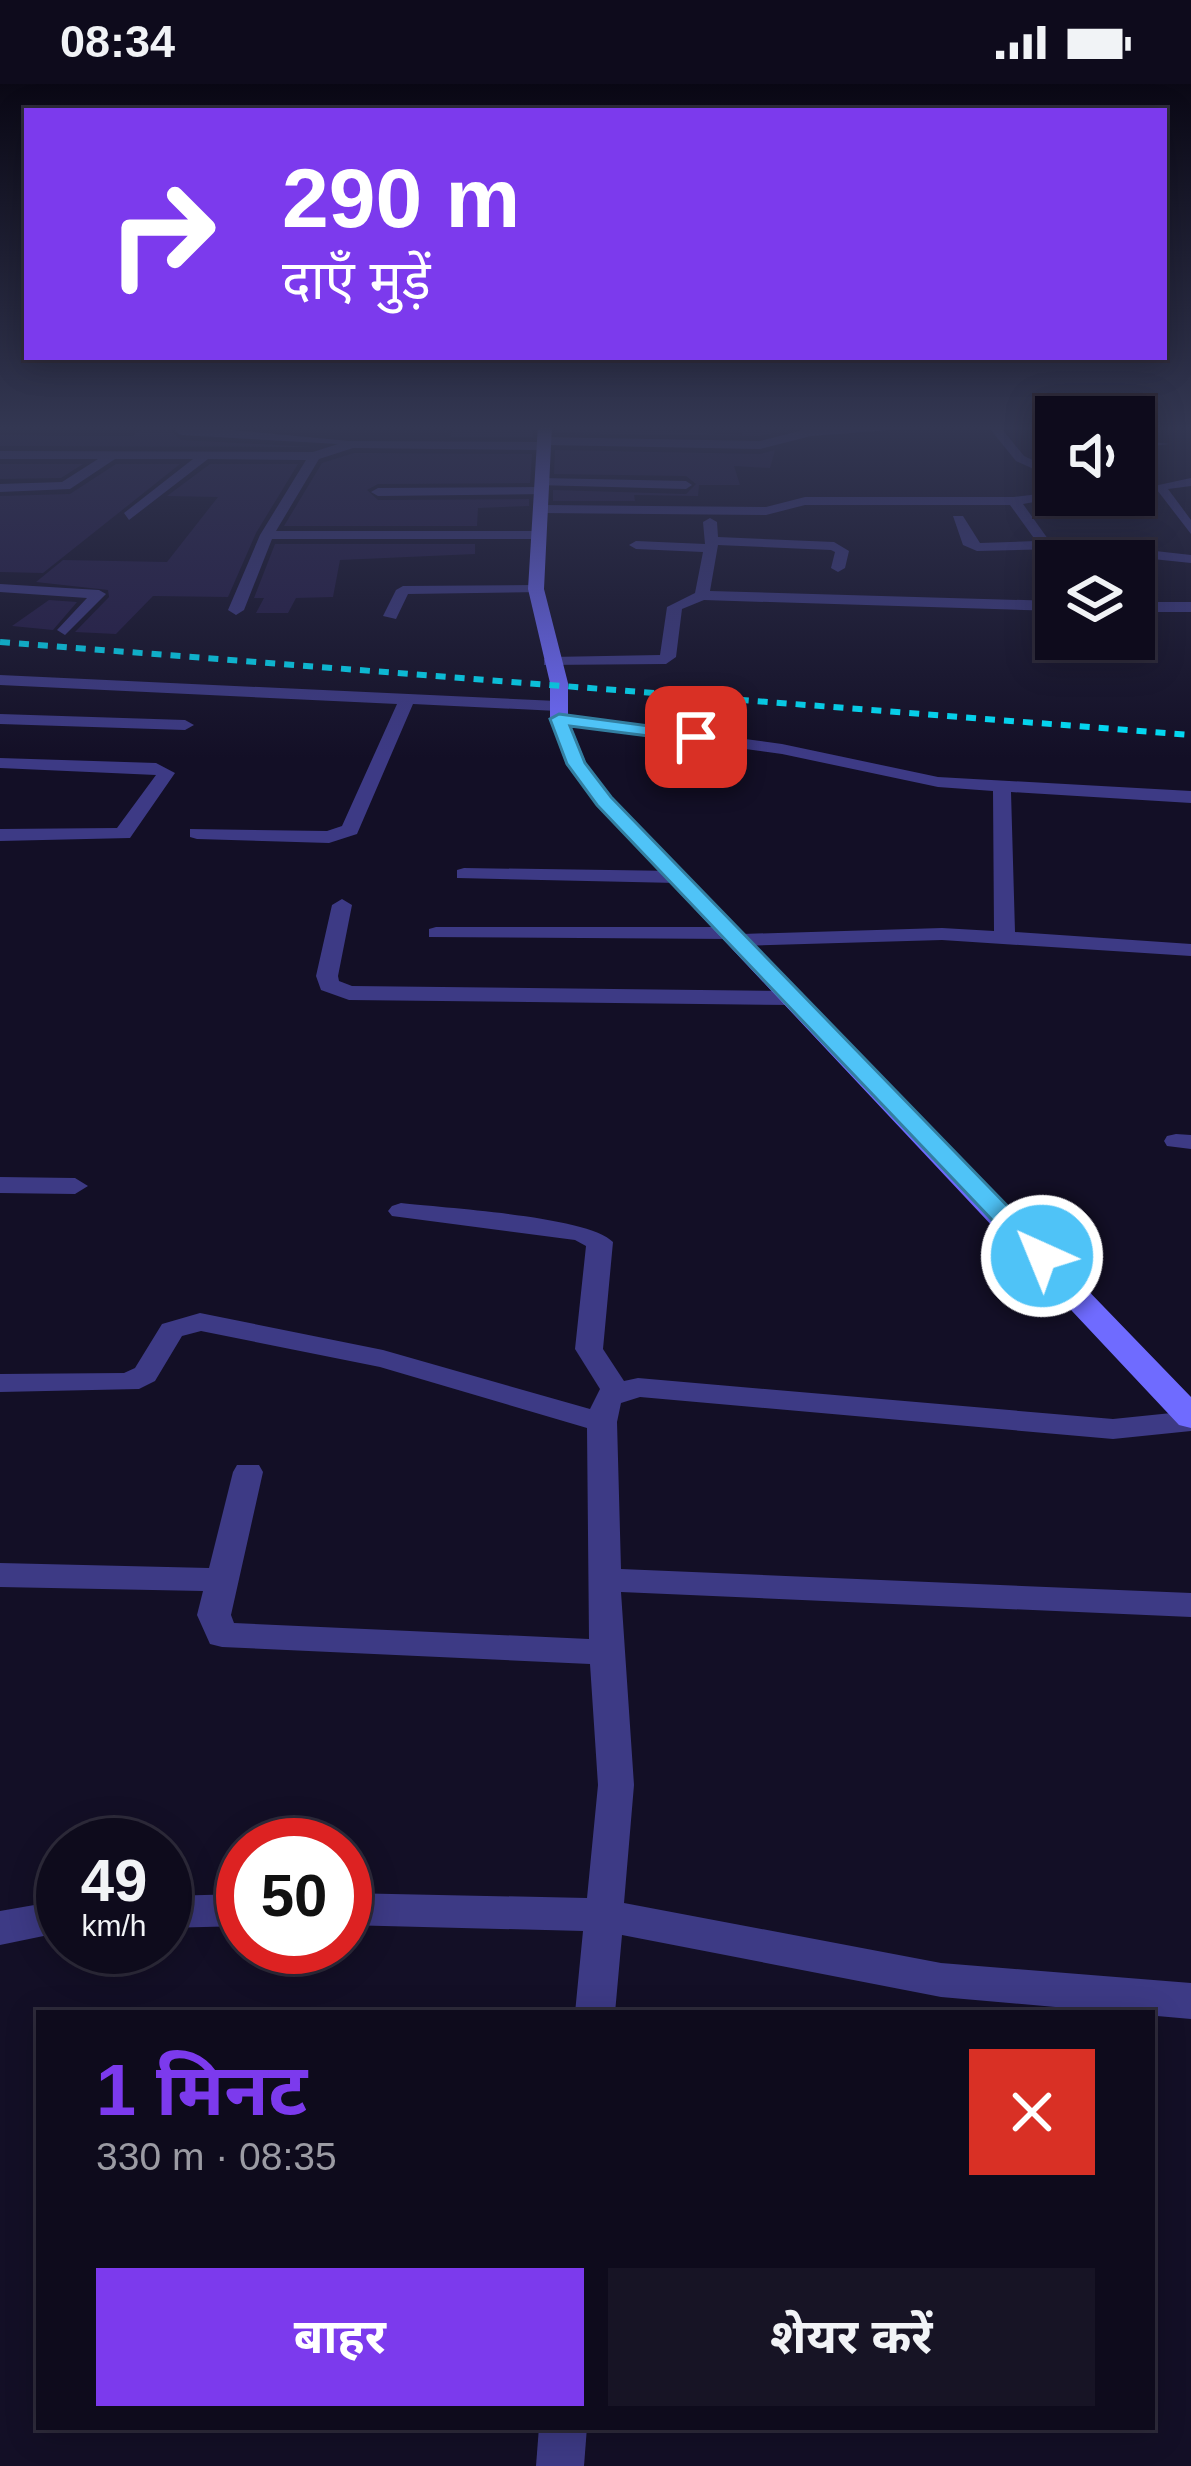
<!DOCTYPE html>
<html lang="hi">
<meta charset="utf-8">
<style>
:root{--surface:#0e0b1c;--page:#171425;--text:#f1f3f6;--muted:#9b9ba3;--line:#2e2b3b;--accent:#7c3aed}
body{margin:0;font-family:Arial,"Noto Sans Devanagari",sans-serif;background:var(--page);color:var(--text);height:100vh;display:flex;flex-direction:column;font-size:45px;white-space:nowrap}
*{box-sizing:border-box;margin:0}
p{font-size:39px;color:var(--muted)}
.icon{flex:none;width:66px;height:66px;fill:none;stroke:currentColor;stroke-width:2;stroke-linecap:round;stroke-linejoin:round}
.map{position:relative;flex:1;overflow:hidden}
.details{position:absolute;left:36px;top:1926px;width:1119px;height:420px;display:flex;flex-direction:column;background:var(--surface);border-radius:0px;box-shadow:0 6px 30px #0003,0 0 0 3px var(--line)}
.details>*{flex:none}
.guide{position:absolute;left:24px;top:24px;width:1143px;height:252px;border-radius:0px;box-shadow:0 6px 30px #0003,0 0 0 3px var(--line);background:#7c3aed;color:#fff;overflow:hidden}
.tools{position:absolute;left:1035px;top:312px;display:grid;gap:24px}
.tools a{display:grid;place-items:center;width:120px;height:120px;border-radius:0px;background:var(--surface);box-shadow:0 6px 30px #0003,0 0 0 3px var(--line);font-size:60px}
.speed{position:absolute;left:36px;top:1734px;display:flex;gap:24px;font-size:60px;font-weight:700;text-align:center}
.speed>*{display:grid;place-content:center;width:156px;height:156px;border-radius:50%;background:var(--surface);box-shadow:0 6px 30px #0003,0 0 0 3px var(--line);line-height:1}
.speed small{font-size:30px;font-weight:400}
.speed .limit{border:18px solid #d22;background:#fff;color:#111}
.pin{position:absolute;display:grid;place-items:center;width:102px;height:102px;color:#fff;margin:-51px;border-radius:24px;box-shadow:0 6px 18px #0006}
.me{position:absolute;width:132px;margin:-66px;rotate:316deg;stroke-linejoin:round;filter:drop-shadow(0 0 9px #0008)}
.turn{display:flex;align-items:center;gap:42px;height:252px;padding:0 60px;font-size:54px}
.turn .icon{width:156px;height:156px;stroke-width:2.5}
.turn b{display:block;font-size:84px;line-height:102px}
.round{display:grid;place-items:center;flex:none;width:126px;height:126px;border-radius:0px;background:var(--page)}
.head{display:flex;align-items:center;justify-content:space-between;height:204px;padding:0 60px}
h1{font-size:72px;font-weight:700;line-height:90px;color:var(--accent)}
.button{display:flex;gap:24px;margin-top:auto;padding:24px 60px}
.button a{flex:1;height:138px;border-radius:0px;background:var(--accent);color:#fff;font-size:48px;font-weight:700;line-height:138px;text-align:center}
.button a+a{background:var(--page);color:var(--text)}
.status{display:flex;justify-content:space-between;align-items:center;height:84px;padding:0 60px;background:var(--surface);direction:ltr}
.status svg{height:33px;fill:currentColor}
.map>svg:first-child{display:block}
.building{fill:#241b47}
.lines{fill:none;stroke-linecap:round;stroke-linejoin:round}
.street{fill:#3d3a85;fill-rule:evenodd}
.secondary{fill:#6f6bff;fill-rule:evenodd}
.rail{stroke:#00e5ff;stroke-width:6;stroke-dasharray:10 9;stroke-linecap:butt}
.route{fill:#4fc3f7;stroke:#337fa1;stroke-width:3}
</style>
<div class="status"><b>08:34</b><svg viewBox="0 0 49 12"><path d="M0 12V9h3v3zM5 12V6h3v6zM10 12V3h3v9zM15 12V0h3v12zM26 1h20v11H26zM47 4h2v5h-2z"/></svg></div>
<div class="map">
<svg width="1191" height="2382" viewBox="0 0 1191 2382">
<rect width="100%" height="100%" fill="#130f26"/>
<g class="building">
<path d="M146,341H175L171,347L181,356L314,363L0,362V351L132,352Z"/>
<path d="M454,341L533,343V353H450Z"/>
<path d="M739,341H771L773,349L759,352L556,349V343L637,342L635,346L742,351Z"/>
<path d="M555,366L760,370L775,366L770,384L734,382L740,401H699L698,412L634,411L635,417H553V406L686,410L696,400L686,392L554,390Z"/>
<path d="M354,369L532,370L530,399L378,400L367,406L378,416L529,415V422L478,424L477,442H284L322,379Z"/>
<path d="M0,380H83L61,394L0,395Z"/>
<path d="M116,380H180L43,489L0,488V412L70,410Z"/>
<path d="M210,380H298L256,449L228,513L153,512L116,550L75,548L109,513L108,506L36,498L63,476L167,478L218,413L167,412Z"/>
<path d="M275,460H475V470L340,476L333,513L296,514L288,529H256L264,514H254Z"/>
<path d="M49,516L77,518L53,546L12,542Z"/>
</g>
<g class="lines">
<g class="street">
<path d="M181,341L349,357L537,358L542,353L760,357L811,344L956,341L811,352L760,365L547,361L542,366L353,364L319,375L276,447H539L546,451L539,455H272L244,526L236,531L228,526L260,451L306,376L208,375L129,436L124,429L193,375H115L70,405L0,408V400L62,398L98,375H0V367L313,368L338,360L181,351L175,347Z"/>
<path d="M956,341H1056V346L1002,345L1024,372L1056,387V395L1016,377L990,345Z"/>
<path d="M1134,356L1170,360L1134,364Z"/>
<path d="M542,394L686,397L692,401L686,405L537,401Z"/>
<path d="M1191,394V402L1168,405L1191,436V450L1154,402Z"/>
<path d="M541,403L546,410L378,412L371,408L378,404Z"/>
<path d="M1056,408L1072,411L1023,420L1048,455L1191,471V479L1057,465L977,467L963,461L953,432H963L980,459L1036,457L1010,421H805L766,431L541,429L534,425L541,421L766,423L805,413H1014Z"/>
<path d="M710,434L717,438L718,453L834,458L849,467L845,484L838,488L831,484L835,468L831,466L718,461L710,507L1056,517V527L704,516L682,525L676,573L666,580L544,581V575L550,573L660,571L667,523L695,509L703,468L636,465L629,461L636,457L705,460L703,438Z"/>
<path d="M0,500L99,506L106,510L65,551L57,546L87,514L0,508Z"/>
<path d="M536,501L543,505L541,508L408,510L396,535L383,532L396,506L403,502Z"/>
<rect x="1134" y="518" width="57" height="10"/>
<path d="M0,591L557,617L565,622L557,627L413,620L357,750L329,759L197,755L190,753V745L327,747L342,742L397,620L0,601Z"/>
<path d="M0,630L185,636L194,641L185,646L0,640Z"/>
<path d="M559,630L782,660L938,693L1191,707V719L1011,708L1015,848L1191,860V872L942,856L740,862L730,855L429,853V845L436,843H732L742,850L942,844L994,847L993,707L938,703L782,670L553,639L550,635Z"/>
<path d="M0,674L156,679L175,689L130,754L0,757V745L117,744L156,691L0,684Z"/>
<path d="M464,784L677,787L687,793L677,799L457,794V786Z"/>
<path d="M342,815L352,821L338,892L339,897L352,902L795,907L806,914L795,921L349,916L321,906L316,892L332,821Z"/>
<path d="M1176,1050L1191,1051V1065L1167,1062L1164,1057L1167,1052Z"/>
<path d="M0,1093L75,1094L88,1102L75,1110L0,1109Z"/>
<path d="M401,1119C443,1124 589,1132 613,1158L603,1265L624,1297L638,1294L1113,1335L1191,1327V1347L1113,1355L640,1313L621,1319L617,1338L621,1485L1191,1509V1533L621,1508L634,1701L624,1819L941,1879L1191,1899V1935L941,1913L622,1851L615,1929H575L583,1847L345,1841V1809L587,1814L598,1701L590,1580L222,1563L210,1560L197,1531L203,1507L0,1503V1479L209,1484L233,1388L237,1381H259L263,1388L231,1531L234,1539L589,1555L587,1344L380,1283L201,1247L182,1252L155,1297L139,1305L0,1308V1290L124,1289L135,1284L162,1240L200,1229L383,1266L590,1325L600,1305L575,1265L586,1162L575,1156L392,1132L388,1127L392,1122Z"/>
<path d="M243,1810V1842L165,1844V1812Z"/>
<path d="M63,1816V1848L0,1861V1827Z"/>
<path d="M539,2343H587L584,2382H536Z"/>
</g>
<path class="secondary" d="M538,341H552L544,505L568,599V635L586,679L611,713L1191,1313V1344L1179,1341L597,721L566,680L550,635V599L528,505Z"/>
<path class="rail" d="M0,558L1191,651"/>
</g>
<linearGradient id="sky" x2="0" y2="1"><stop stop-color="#0a0815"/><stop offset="0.51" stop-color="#333752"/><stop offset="1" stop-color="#333752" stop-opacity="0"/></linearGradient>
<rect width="1191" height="674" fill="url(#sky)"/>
<path class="route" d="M559,630L702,649V657L696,658L570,642L585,679L611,713L1051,1167V1178H1032L597,721L567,680L550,635Z"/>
</svg>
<div class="tools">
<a><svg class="icon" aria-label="sound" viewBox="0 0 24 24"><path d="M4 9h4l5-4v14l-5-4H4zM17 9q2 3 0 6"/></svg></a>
<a><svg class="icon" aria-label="layers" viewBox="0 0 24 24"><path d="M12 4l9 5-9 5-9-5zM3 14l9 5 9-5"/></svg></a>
</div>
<div class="speed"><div>49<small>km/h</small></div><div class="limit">50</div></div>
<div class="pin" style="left:696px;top:653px;background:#d93025"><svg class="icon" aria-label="arrive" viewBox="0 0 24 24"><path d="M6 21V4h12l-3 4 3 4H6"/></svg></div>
<svg class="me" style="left:1042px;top:1172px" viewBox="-20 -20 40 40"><circle r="17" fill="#4fc3f7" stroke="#fff" stroke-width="3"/><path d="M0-11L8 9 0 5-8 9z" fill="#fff"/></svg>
<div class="guide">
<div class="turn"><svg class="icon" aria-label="right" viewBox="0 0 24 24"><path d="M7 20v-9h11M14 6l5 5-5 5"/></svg><div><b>290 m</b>दाएँ मुड़ें</div></div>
</div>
<section class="details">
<div class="head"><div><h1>1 मिनट</h1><p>330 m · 08:35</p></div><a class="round" style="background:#d93025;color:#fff"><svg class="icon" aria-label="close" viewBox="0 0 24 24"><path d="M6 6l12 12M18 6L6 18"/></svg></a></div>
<div class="button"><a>बाहर</a><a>शेयर करें</a></div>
</section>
</div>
